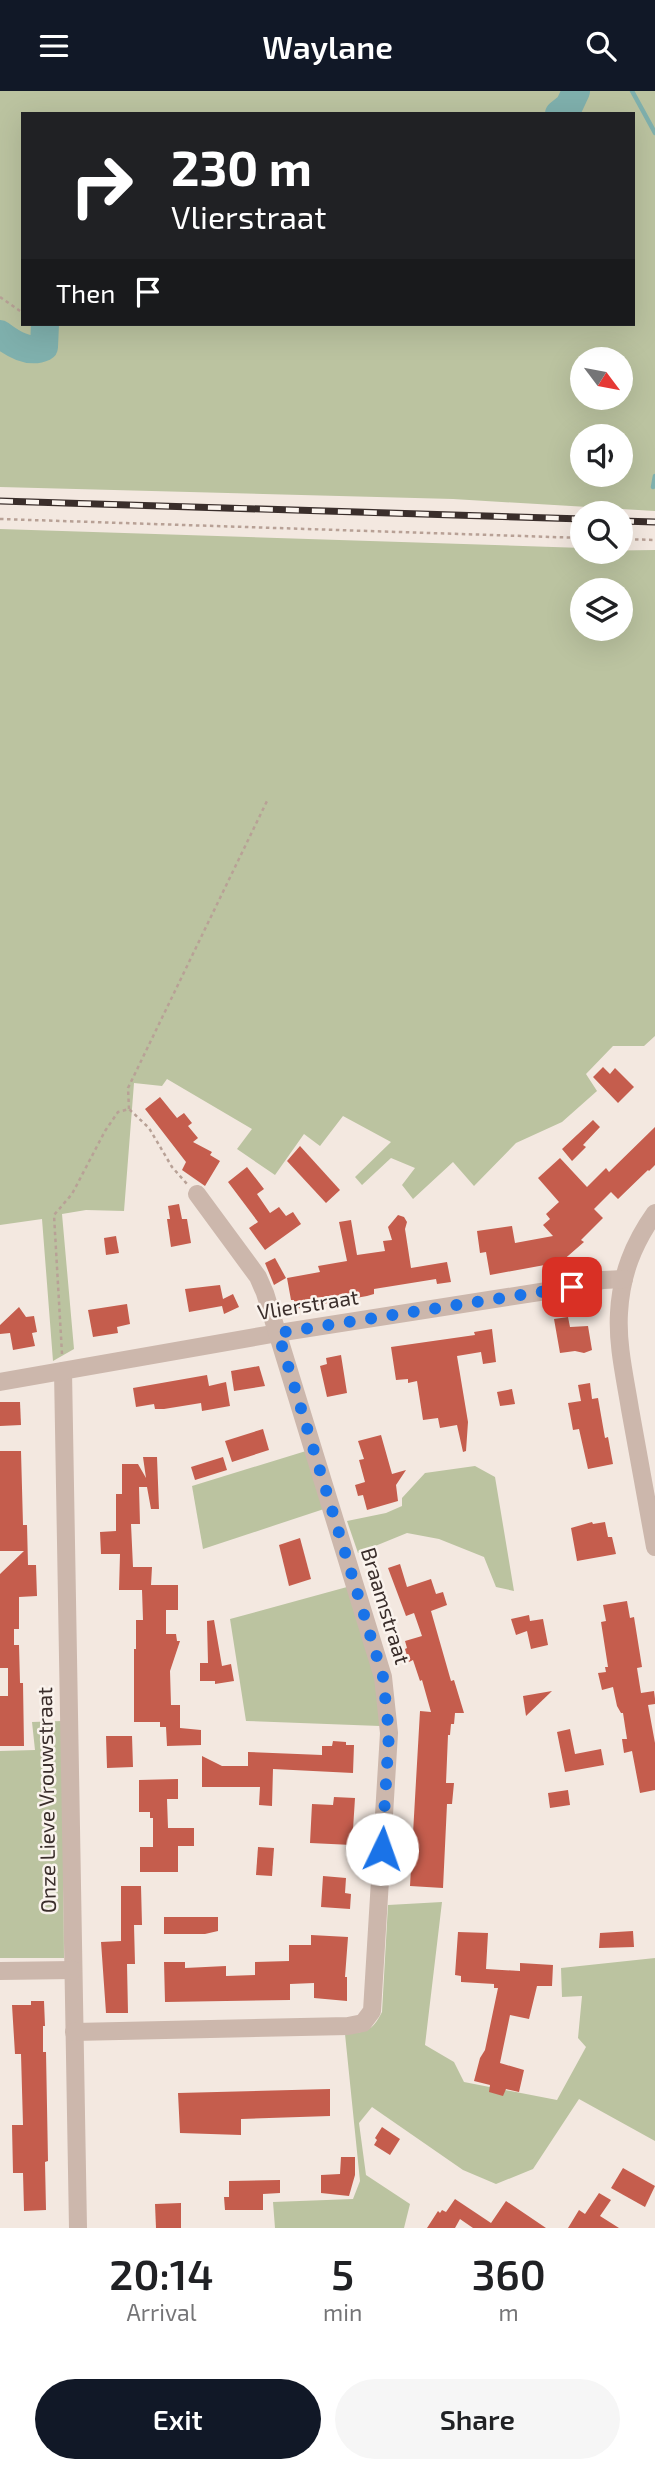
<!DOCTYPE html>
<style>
:root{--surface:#fff;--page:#f6f6f6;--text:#202124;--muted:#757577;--accent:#111827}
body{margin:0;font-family:"Exo 2",sans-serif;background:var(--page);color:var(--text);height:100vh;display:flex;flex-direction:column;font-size:26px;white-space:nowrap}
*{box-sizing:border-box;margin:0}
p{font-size:23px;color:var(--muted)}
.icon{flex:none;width:38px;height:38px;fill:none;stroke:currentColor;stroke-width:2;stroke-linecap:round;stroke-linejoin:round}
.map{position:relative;height:2137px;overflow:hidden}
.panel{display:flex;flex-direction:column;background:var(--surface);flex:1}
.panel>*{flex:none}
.banner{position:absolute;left:21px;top:21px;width:614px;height:214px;border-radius:0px;box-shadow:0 7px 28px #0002;background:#202124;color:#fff;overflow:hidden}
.needle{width:46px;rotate:122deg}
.tools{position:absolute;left:570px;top:256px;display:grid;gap:14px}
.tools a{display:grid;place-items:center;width:63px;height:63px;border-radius:50%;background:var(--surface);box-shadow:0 7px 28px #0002;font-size:35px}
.pin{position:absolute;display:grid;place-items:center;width:60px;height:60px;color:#fff;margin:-30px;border-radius:14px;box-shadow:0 4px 10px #0006}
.me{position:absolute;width:77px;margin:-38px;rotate:3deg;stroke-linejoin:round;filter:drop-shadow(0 0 5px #0008)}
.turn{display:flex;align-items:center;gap:24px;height:147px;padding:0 35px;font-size:32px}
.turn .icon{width:91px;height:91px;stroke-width:2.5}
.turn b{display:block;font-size:49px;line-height:60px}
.then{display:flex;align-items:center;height:66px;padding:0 35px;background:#0003;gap:14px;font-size:26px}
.eta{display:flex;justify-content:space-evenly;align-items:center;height:119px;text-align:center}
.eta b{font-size:42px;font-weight:600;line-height:49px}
.action{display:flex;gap:14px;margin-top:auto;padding:14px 35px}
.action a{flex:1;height:80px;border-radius:42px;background:var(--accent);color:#fff;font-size:28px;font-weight:600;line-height:80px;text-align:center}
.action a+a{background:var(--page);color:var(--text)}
header{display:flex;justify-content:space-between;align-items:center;height:91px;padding:0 35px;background:var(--accent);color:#fff;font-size:32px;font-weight:600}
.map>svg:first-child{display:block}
.green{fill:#bbc3a0;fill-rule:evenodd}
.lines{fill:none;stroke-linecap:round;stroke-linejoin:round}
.stream{stroke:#7fb0ad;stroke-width:4.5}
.river{stroke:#7fb0ad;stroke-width:28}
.building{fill:#c55d4d}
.path{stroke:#b8a196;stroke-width:2.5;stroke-dasharray:3.5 3.5;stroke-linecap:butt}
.street{stroke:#ccb7ac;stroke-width:18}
.rail-casing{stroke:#3a2e2b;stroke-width:7}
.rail{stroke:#faf3ed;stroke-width:4.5;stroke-dasharray:13;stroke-linecap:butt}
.route{stroke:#1a73e8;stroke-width:12;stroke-dasharray:0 21.6}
.labels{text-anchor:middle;stroke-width:5;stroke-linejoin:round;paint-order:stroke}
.street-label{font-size:21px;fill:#3a2e2b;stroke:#faf3ed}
</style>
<header><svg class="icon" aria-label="menu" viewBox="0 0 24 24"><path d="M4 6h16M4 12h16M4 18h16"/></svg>Waylane<svg class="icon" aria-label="search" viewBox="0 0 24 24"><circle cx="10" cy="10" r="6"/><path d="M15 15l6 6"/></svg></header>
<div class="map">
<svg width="655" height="2137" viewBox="0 0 655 2137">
<rect width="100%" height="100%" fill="#f3e8e0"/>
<g class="green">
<path d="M0,0H655V420L453,408L0,396ZM23,23H634V233H23ZM583,268H621V306H583ZM583,345H621V383H583Z"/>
<path d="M0,438L583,457V460L655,459V945L644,955H613L586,983L597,1000L562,1031L516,1052L474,1095L453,1071L413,1108L402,1094L415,1077L391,1067L362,1094L355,1086L391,1051L343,1025L320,1055L304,1043L275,1084L237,1058L252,1038L167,988L162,995L134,992L124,1120L86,1119L62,1123L74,1258L53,1270L42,1128L0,1134ZM583,499H621V537H583Z"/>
<path d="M306,1360L324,1418L203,1458L192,1395Z"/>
<path d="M475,1375L495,1386L514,1500L496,1496L484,1466L439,1448L407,1442L358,1462L347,1430L386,1422L402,1415V1407L425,1382Z"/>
<path d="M347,1496L375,1581L380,1635L246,1630L230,1528Z"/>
<path d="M62,1630L64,1867H0V1660L35,1659L32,1631Z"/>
<path d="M442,1811L425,1954L454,1971L464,1991L557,2009L586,1956L578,1947L582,1905L562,1906L561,1877L655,1867V2050L579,2008L533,2078L496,2093L463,2079L372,2016L359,2032L366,2084L410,2113L404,2137H245H275L273,2111L353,2108L360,2090L345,1943C366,1941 372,1941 382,1921L388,1814Z"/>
</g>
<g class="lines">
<g class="stream">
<path d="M632,0L655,42"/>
<path d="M653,396L655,385"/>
</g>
<g class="river">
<path d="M559,23L569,15L576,0"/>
<path d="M0,243C13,253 29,263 44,256L45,233"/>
</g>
</g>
<g class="building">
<path d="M603,976L610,983L615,977L634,996L618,1012L593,986Z"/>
<path d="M160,1006L177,1027L184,1022L192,1032L188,1035L198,1047L193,1051L212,1061L210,1064L220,1070L205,1095L182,1079L186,1071L145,1018Z"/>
<path d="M593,1029L600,1036L583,1054L586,1056L572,1070L562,1058Z"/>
<path d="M655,1036V1074L649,1080L648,1079L618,1108L611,1101L594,1118L603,1127L581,1149L584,1151L561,1171L490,1184L486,1161L480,1162L477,1140L512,1135L515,1152L553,1145L543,1134L550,1128L546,1123L559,1111L538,1087L560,1067L587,1096L606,1077L609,1081Z"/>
<path d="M300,1055L340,1099L326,1112L287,1070Z"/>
<path d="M247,1076L264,1098L257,1103L270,1122L279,1116L286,1125L293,1121L301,1133L265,1159L249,1137L258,1131L228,1091Z"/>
<path d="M179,1113L182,1128H187L191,1152L171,1156L167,1128H170L168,1115Z"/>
<path d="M398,1124L404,1126L407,1131L405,1138L411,1177L447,1171L451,1191L437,1193L436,1188L374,1198V1203L367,1205L295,1218L294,1209H291L287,1187L320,1181L318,1175L347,1170L339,1131L351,1129L357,1164L385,1160L383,1150L392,1149L388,1136Z"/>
<path d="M116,1145L119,1162L106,1164L104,1147Z"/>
<path d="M275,1167L286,1187L274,1194L265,1172Z"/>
<path d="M220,1194L223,1208L233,1203L239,1216L224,1223L222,1215L189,1221L185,1198Z"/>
<path d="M127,1213L130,1233L117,1236L118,1242L93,1246L88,1219Z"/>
<path d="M19,1216L26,1226L34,1225L37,1241L32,1242L35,1255L13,1259L10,1242L0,1243V1234Z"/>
<path d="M568,1226L570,1236L588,1235L592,1259L584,1262L575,1260L560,1262L554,1228Z"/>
<path d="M492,1238L496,1271L483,1273L481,1261L457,1265L468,1331L466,1360L463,1361L457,1334L440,1337L438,1327L423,1329L417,1290L408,1292V1288L396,1289L391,1256L475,1244L474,1241Z"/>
<path d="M341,1264L347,1302L327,1306L320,1275L327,1273L326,1267Z"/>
<path d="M259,1275L265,1295L234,1300L231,1280Z"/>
<path d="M207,1284L209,1295L226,1291L230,1315L202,1320L201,1312L164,1318H155L154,1313L136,1316L133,1297Z"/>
<path d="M590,1292L592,1308L598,1307L605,1347L608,1346L613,1373L588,1378L579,1338L573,1339L568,1312L581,1310L578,1294Z"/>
<path d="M512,1298L515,1313L500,1315L497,1301Z"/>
<path d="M0,1311H20L21,1334L0,1335Z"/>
<path d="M263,1338L269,1359L232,1371L225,1350Z"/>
<path d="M381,1344L392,1383L406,1379L396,1394L398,1410L367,1419L363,1404L358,1405L355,1394L365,1391L359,1369L364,1368L358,1350Z"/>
<path d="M0,1360H21L23,1434H27L28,1474H36L37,1505L19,1506V1538H14V1554H19L20,1592H23L24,1655H0V1605H8V1577H0V1483L24,1460H0Z"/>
<path d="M143,1366H157L159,1418H151L147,1396H139L140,1433H131L133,1476H152L151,1494H178V1519H166V1543H176L177,1550H180L170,1580L171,1614H180V1637L201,1639V1654L167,1655L166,1636H160V1631H134V1558H136V1529H143L142,1499H119L120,1463H101L100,1441L116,1440V1403H122V1373H138L146,1387Z"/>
<path d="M223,1366L227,1379L195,1389L191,1376Z"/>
<path d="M592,1431L593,1433L605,1431L608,1446H612L616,1463L577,1470L571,1437Z"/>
<path d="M300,1447L311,1488L289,1495L279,1454Z"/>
<path d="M400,1473L407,1496L431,1488L436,1503L443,1501L447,1514L431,1520L451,1590L454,1589L464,1622H455L454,1633H451L450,1644H448L446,1692H454L452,1713H447L443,1797L410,1795L420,1620L431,1621L422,1589L420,1590L413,1569L409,1571L405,1558L407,1557L405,1550L422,1545L414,1522L406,1525L388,1477Z"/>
<path d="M627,1510L630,1527L634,1526L642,1576L637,1577L641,1602L654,1600L655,1608V1613L648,1614L655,1652V1699L640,1702L632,1660L624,1662L622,1648H627L623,1622H621L617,1615L613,1596L602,1599L598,1582L606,1581L605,1576H608L601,1531L606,1530L603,1514Z"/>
<path d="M529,1524L530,1530L543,1528L548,1554L531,1558L527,1540L516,1544L511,1528Z"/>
<path d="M214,1529L222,1575L231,1573L234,1590L215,1593V1590H200V1572H208L207,1530Z"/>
<path d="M552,1600L526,1625L523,1605Z"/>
<path d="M570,1638L575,1663L601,1658L604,1674L565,1681L557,1641Z"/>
<path d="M106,1645H132L133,1676L107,1677Z"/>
<path d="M333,1650L346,1651V1654H354L353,1682L273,1678L272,1715L259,1714L260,1696H202V1665L222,1675H248V1661L322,1664V1655H332Z"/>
<path d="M178,1688V1708H167L168,1737H194V1755H178V1781H140V1756H153V1727H150V1721H139V1689Z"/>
<path d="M568,1699L570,1714L550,1717L548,1702Z"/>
<path d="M334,1706L355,1707L352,1754L310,1752L312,1713L333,1714Z"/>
<path d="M258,1756L274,1757L272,1785L256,1784Z"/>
<path d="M323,1785L346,1787L345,1802L351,1803L350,1818L321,1816Z"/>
<path d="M121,1795H141L142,1834H134L135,1873H127L128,1922H106L101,1851L121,1850Z"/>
<path d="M164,1826H218V1840L205,1843H164Z"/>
<path d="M633,1840L634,1856L599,1857L600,1842Z"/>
<path d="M458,1841L488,1842L486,1878L520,1880V1872L553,1874L552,1895H537L529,1928L510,1924L500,1972L524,1979L519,2001L506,1998L503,2005L489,2001L490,1994L474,1990L480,1967L485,1959L498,1897H494V1893L461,1891V1885L455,1884Z"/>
<path d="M311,1844L348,1846L345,1886H347V1910L314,1907V1892L290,1893V1909L165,1911L164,1871H185V1877L226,1875V1885L255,1884V1871L289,1870V1854H311Z"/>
<path d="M31,1910H44L45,1935H43V1961H46L48,2070L45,2071L46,2119L24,2120L23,2082H13L12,2034H23L21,1963H15L12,1914H31Z"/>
<path d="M330,1998V2025L241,2028V2044L180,2042L178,2002Z"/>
<path d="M382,2036L400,2048L390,2064L374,2054L377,2049L375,2047Z"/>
<path d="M341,2066H355V2084L349,2105L321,2102V2084L340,2083Z"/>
<path d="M623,2077L655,2095L645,2116L611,2097Z"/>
<path d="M280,2089V2102L263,2103V2119H225L224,2106H229V2090Z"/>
<path d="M599,2102L611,2109L600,2125L619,2137H568L579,2119L585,2123Z"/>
<path d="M455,2108L491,2132L506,2110L546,2137H473L460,2128L455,2137H427L438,2120L440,2122L442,2119L446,2121Z"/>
<path d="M181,2112V2137H156L155,2113Z"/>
</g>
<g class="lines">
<g class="path">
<path d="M0,206L23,222"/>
<path d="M0,428L583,447"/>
<path d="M621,448L655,449"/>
<path d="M129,1018L128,997L267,710"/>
<path d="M62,1263L54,1124L72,1103L105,1040L118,1021L129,1018L149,1037L172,1076L187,1093"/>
</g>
<g class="street">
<path d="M655,1122C633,1153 621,1184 619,1222C617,1253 625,1287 630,1318C638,1364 647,1410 655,1456"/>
<path d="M63,1280L78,2137"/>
<path d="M0,1291L278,1242L572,1196L603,1189L624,1188"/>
<path d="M0,1880L73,1879"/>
<path d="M74,1941L348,1935L363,1932L372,1920L389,1642L383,1586L265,1202L258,1186L197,1103"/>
</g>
<defs>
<g id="rail">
<path d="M0,410L583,428"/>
<path d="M621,430L655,431"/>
</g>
</defs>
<use href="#rail" class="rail-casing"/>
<use href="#rail" class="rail"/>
</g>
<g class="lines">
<path class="route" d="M382,1758L389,1642L383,1586L278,1242L572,1196"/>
</g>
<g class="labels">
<g class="street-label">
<text transform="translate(308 1214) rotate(-9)" y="7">Vlierstraat</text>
<text transform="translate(385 1515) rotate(73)" y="7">Braamstraat</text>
<text transform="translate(47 1709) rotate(-91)" y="7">Onze Lieve Vrouwstraat</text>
</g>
</g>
</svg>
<div class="tools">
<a><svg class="needle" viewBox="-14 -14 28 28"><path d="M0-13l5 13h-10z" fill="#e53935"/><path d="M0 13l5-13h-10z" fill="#757577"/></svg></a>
<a><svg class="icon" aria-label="sound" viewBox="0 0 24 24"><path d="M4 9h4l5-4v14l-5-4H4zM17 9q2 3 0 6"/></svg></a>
<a><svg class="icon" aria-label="search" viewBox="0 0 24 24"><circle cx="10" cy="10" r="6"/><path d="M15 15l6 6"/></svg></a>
<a><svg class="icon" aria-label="layers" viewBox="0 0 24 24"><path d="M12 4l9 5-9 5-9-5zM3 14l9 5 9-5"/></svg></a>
</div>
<div class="pin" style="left:572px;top:1196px;background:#d93025"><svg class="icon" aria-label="arrive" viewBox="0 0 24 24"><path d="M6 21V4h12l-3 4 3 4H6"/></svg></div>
<svg class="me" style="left:382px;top:1758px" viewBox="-20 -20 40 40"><circle r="19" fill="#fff"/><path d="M0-13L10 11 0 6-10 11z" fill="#1a73e8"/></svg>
<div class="banner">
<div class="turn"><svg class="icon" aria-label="right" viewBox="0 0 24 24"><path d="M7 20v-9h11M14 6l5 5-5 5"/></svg><div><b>230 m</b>Vlierstraat</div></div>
<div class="then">Then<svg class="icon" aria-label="arrive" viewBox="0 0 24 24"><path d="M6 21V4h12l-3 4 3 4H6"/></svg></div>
</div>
</div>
<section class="panel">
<div class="eta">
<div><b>20:14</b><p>Arrival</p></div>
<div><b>5</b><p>min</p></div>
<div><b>360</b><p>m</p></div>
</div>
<div class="action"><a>Exit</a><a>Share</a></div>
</section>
